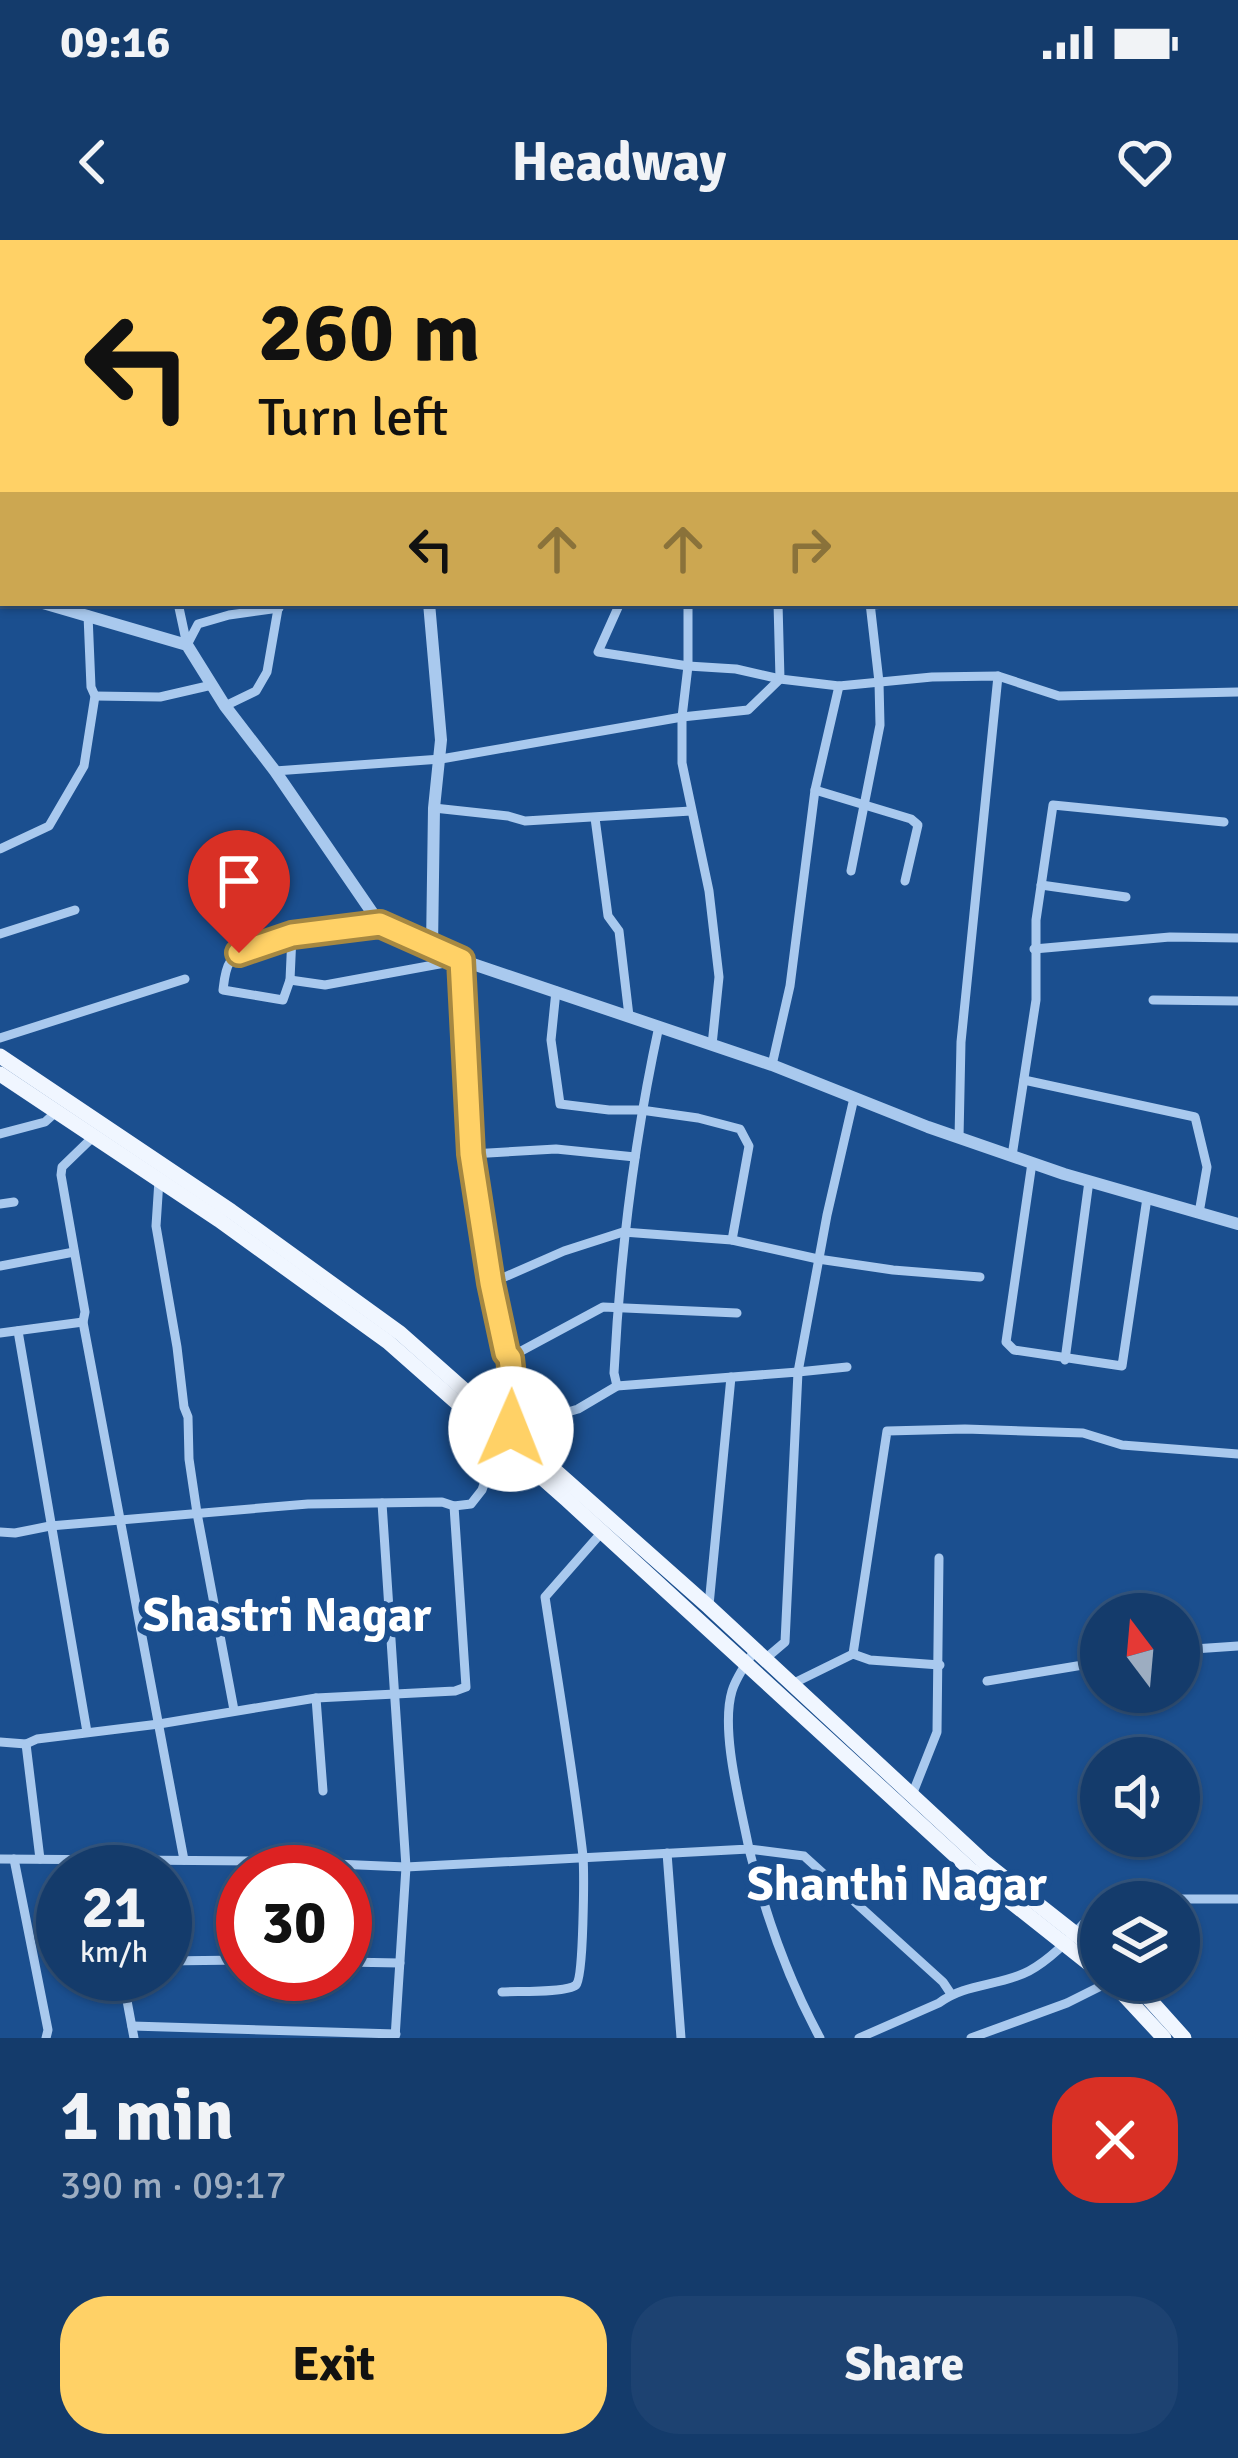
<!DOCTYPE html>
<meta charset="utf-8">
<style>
:root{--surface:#143b6b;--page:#1d4271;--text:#f1f3f6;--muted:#9dadc1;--line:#33557e;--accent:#ffd166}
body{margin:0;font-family:Signika,sans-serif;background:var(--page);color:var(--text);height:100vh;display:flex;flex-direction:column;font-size:45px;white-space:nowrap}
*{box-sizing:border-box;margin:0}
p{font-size:39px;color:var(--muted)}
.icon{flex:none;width:66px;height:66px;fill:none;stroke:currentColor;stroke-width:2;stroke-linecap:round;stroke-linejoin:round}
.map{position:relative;height:1798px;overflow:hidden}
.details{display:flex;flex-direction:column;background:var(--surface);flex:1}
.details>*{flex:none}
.hud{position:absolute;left:0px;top:0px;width:1239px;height:366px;box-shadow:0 3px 9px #0004,0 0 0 3px var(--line);background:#ffd166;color:#111;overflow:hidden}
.needle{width:78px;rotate:344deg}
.fabs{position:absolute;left:1080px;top:1353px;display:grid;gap:24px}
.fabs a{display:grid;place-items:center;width:120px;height:120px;border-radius:50%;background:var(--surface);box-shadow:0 3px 9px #0004,0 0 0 3px var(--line);font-size:60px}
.speed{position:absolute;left:36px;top:1605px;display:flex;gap:24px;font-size:60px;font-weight:700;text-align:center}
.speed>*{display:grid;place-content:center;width:156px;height:156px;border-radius:50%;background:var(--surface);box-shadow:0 3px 9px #0004,0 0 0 3px var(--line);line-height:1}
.speed small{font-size:30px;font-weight:400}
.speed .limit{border:18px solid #d22;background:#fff;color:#111}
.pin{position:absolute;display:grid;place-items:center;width:102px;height:102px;color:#fff;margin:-123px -51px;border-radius:50% 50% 50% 0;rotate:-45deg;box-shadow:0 0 12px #0007}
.pin .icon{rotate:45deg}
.me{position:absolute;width:132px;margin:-66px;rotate:1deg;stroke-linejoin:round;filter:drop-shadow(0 0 9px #0008)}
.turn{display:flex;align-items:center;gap:42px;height:252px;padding:0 60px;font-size:54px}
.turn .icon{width:156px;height:156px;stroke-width:2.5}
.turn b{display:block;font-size:84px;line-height:102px}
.lanes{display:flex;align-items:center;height:114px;padding:0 60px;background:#0003;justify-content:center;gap:60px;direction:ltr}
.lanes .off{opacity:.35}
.round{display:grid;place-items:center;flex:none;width:126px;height:126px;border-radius:48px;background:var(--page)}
.overview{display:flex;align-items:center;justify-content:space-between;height:204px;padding:0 60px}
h1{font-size:72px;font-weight:700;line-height:90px}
.action{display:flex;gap:24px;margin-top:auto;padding:24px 60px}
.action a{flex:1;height:138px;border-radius:48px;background:var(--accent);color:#111;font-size:48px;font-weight:700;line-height:138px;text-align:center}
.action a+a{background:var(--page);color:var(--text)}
.status{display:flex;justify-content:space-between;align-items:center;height:84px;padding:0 60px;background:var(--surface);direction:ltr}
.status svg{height:33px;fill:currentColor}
header{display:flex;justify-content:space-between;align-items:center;height:156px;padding:0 60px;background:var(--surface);font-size:54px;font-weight:700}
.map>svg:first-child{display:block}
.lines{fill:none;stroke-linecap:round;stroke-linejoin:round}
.minor{stroke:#a9c9ee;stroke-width:9}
.tertiary{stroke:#a9c9ee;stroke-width:12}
.primary{stroke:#f0f6ff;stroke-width:15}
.route-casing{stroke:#a68842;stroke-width:30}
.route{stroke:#ffd166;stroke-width:21}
.labels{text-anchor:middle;stroke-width:12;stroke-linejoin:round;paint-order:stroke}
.quarter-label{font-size:48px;font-weight:bold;fill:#fff;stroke:#1b4f8f}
</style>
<div class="status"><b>09:16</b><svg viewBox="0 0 49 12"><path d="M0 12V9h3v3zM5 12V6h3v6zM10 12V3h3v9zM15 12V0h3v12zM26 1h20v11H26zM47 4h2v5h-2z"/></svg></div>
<header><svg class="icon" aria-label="back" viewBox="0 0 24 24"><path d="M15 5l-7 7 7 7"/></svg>Headway<svg class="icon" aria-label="heart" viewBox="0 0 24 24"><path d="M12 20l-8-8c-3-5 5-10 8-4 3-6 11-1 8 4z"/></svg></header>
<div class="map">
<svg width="1238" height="1798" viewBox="0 0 1238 1798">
<rect width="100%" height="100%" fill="#1b4f8f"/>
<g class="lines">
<g class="minor">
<path d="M89,0L99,3"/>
<path d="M165,0L166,3"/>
<path d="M225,0V3"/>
<path d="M474,0L475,3"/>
<path d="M555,0V3"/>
<path d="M635,0L636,3"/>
<path d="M690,0L691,3"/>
<path d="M774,0L775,3"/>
<path d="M987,0V3"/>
<path d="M1091,0L1092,3"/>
<path d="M1186,0V3"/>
<path d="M130,3L140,0"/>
<path d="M289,3V0"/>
<path d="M417,3V0"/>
<path d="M0,90H3"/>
<path d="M1236,106H1238"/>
<path d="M1236,156H1238"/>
<path d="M0,246L3,271"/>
<path d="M1236,254H1238"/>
<path d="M1236,350H1238"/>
<path d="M178,363L187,405L198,384L229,375L279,368"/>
<path d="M620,363L598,412L688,426L736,429L780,439L839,446L932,437L998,436L1059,456L1238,452"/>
<path d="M688,363V426L682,477V523L709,651L719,737L712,805"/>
<path d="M870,365L906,363"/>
<path d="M95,456L160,457L212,445"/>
<path d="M225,466L256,451L267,432L279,363"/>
<path d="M275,531L441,519L682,477L748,470L780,439L778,363"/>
<path d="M815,550L911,579L918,585L905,641"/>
<path d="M434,568L508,576L525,581L691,571"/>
<path d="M595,578L608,676L619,691L629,776"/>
<path d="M0,609L49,586L84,526L95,456L91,447L88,375"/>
<path d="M851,631L880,485L879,442L870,363"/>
<path d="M1041,645L1126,657"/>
<path d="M0,694L75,670"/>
<path d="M292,695L290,740L283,760L223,750C224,742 225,729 230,722C246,697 350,688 380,684"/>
<path d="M1034,709L1170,697L1238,698"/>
<path d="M290,740L325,745L461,720L471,914L491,1043L506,1113L510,1117L515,1153L511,1189L578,1169L617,1146L798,1132L785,1402L765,1419"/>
<path d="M556,751L551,800L560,864L609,870H641L698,878L740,889L749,906L732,1000"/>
<path d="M1153,760L1238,761"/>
<path d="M0,798L185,739"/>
<path d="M772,825L790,746L815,550L839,446"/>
<path d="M1024,840L1195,877L1207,927L1199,973"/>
<path d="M0,894L45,882L56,872"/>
<path d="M94,896L62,927L61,935L85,1072L83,1082L184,1620"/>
<path d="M959,898L961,802L998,436"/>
<path d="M471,914L556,909L635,917"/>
<path d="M1012,916L1036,760V680L1053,565L1224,582"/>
<path d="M1032,923L1006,1102L1014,1110L1122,1126L1147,958"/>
<path d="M159,940L156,986L177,1107L184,1167L188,1177L189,1219L197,1273L234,1470"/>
<path d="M0,964L14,962"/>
<path d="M0,1026L74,1012"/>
<path d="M491,1043L564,1011L623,992L732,1000L818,1019L893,1030L980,1037"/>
<path d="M18,1091L87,1492"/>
<path d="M0,1093L83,1082"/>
<path d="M510,1117L603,1067L737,1073"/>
<path d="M1065,1120L1089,941"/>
<path d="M847,1127L798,1132L827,975L854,858"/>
<path d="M617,1146L614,1133C620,1015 634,901 659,786"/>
<path d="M382,1263L406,1627L395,1798"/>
<path d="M0,1292L15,1293L50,1286L308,1264L442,1262L454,1266L471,1264L482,1250L500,1198"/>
<path d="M709,1365L731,1137"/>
<path d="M1179,1410L1238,1406"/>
<path d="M853,1414L887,1191L965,1189L1083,1193L1122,1205L1238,1214"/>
<path d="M987,1441L1101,1422"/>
<path d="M792,1444L853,1414L870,1420L940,1425"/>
<path d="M316,1458L323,1551"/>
<path d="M0,1502L26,1504L37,1499L159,1484L316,1458L455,1451L466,1447L454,1266"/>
<path d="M26,1504L40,1619"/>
<path d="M912,1555L937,1492L939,1318"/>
<path d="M667,1613L681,1798"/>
<path d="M0,1619L265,1621L406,1627L749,1609C741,1567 720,1491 732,1451C736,1437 747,1422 755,1410"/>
<path d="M14,1619L48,1790L46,1798"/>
<path d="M1111,1662L1123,1659H1238"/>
<path d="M165,1721L243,1720"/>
<path d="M345,1722L400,1723"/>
<path d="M122,1734L134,1798"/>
<path d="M502,1752C517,1751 566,1753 576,1745C584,1737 584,1632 583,1616C573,1530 558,1443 545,1357L602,1292"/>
<path d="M132,1786L396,1794"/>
<path d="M820,1798C788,1739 765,1674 749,1609L804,1616L943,1742L951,1754"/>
<path d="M859,1798L939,1763C965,1743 1001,1746 1029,1731C1058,1715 1078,1688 1101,1666"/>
<path d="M971,1798L1067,1763L1111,1741"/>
</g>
<g class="tertiary">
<path d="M877,3L896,0"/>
<path d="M0,351L3,352"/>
<path d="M43,363L187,405L225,466L275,531L380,684L461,720L772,825L928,887L1064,934L1238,984"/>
<path d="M429,363L441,500L434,568L432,707"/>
</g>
<g class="primary">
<path d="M0,816L231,971L400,1093L709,1367L984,1622L1101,1714"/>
<path d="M0,834L219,980L388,1102L566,1259L972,1631L1101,1733"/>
<path d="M1110,1740L1164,1798"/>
<path d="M1132,1740L1184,1798"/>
</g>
</g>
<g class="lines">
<defs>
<path id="route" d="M239,713L292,695L380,684L461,720L471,914L491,1043L506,1113L510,1118L514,1153L511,1189"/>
</defs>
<use href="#route" class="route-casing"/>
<use href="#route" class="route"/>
</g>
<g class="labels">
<g class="quarter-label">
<text x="287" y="1391">Shastri Nagar</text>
<text x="897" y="1660">Shanthi Nagar</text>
</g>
</g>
</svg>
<div class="fabs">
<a><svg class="needle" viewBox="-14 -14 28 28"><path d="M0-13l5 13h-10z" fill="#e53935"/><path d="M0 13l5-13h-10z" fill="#9dadc1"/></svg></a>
<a><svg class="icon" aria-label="sound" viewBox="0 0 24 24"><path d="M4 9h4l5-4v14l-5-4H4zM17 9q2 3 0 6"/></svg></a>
<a><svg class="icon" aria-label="layers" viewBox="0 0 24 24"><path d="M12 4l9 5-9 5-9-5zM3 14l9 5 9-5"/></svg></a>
</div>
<div class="speed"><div>21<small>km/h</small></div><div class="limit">30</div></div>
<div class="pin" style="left:239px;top:713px;background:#d93025"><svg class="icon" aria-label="arrive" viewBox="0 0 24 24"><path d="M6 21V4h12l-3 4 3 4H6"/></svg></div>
<svg class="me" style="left:511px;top:1189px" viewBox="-20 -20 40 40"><circle r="19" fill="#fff"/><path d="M0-13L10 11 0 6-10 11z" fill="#ffd166"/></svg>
<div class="hud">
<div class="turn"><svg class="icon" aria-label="left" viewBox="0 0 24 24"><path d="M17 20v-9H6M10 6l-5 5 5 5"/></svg><div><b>260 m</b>Turn left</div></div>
<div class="lanes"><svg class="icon" aria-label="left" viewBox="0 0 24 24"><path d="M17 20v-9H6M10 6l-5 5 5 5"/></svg><svg class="icon off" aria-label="ahead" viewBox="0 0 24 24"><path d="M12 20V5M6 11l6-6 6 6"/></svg><svg class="icon off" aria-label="ahead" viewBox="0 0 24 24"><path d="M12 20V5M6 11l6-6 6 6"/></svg><svg class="icon off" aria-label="right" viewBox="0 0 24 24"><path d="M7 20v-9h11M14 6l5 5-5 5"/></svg></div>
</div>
</div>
<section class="details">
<div class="overview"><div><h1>1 min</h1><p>390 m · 09:17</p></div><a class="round" style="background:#d93025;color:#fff"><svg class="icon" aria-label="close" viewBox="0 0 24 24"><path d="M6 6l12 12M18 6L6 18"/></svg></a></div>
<div class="action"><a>Exit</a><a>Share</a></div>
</section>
